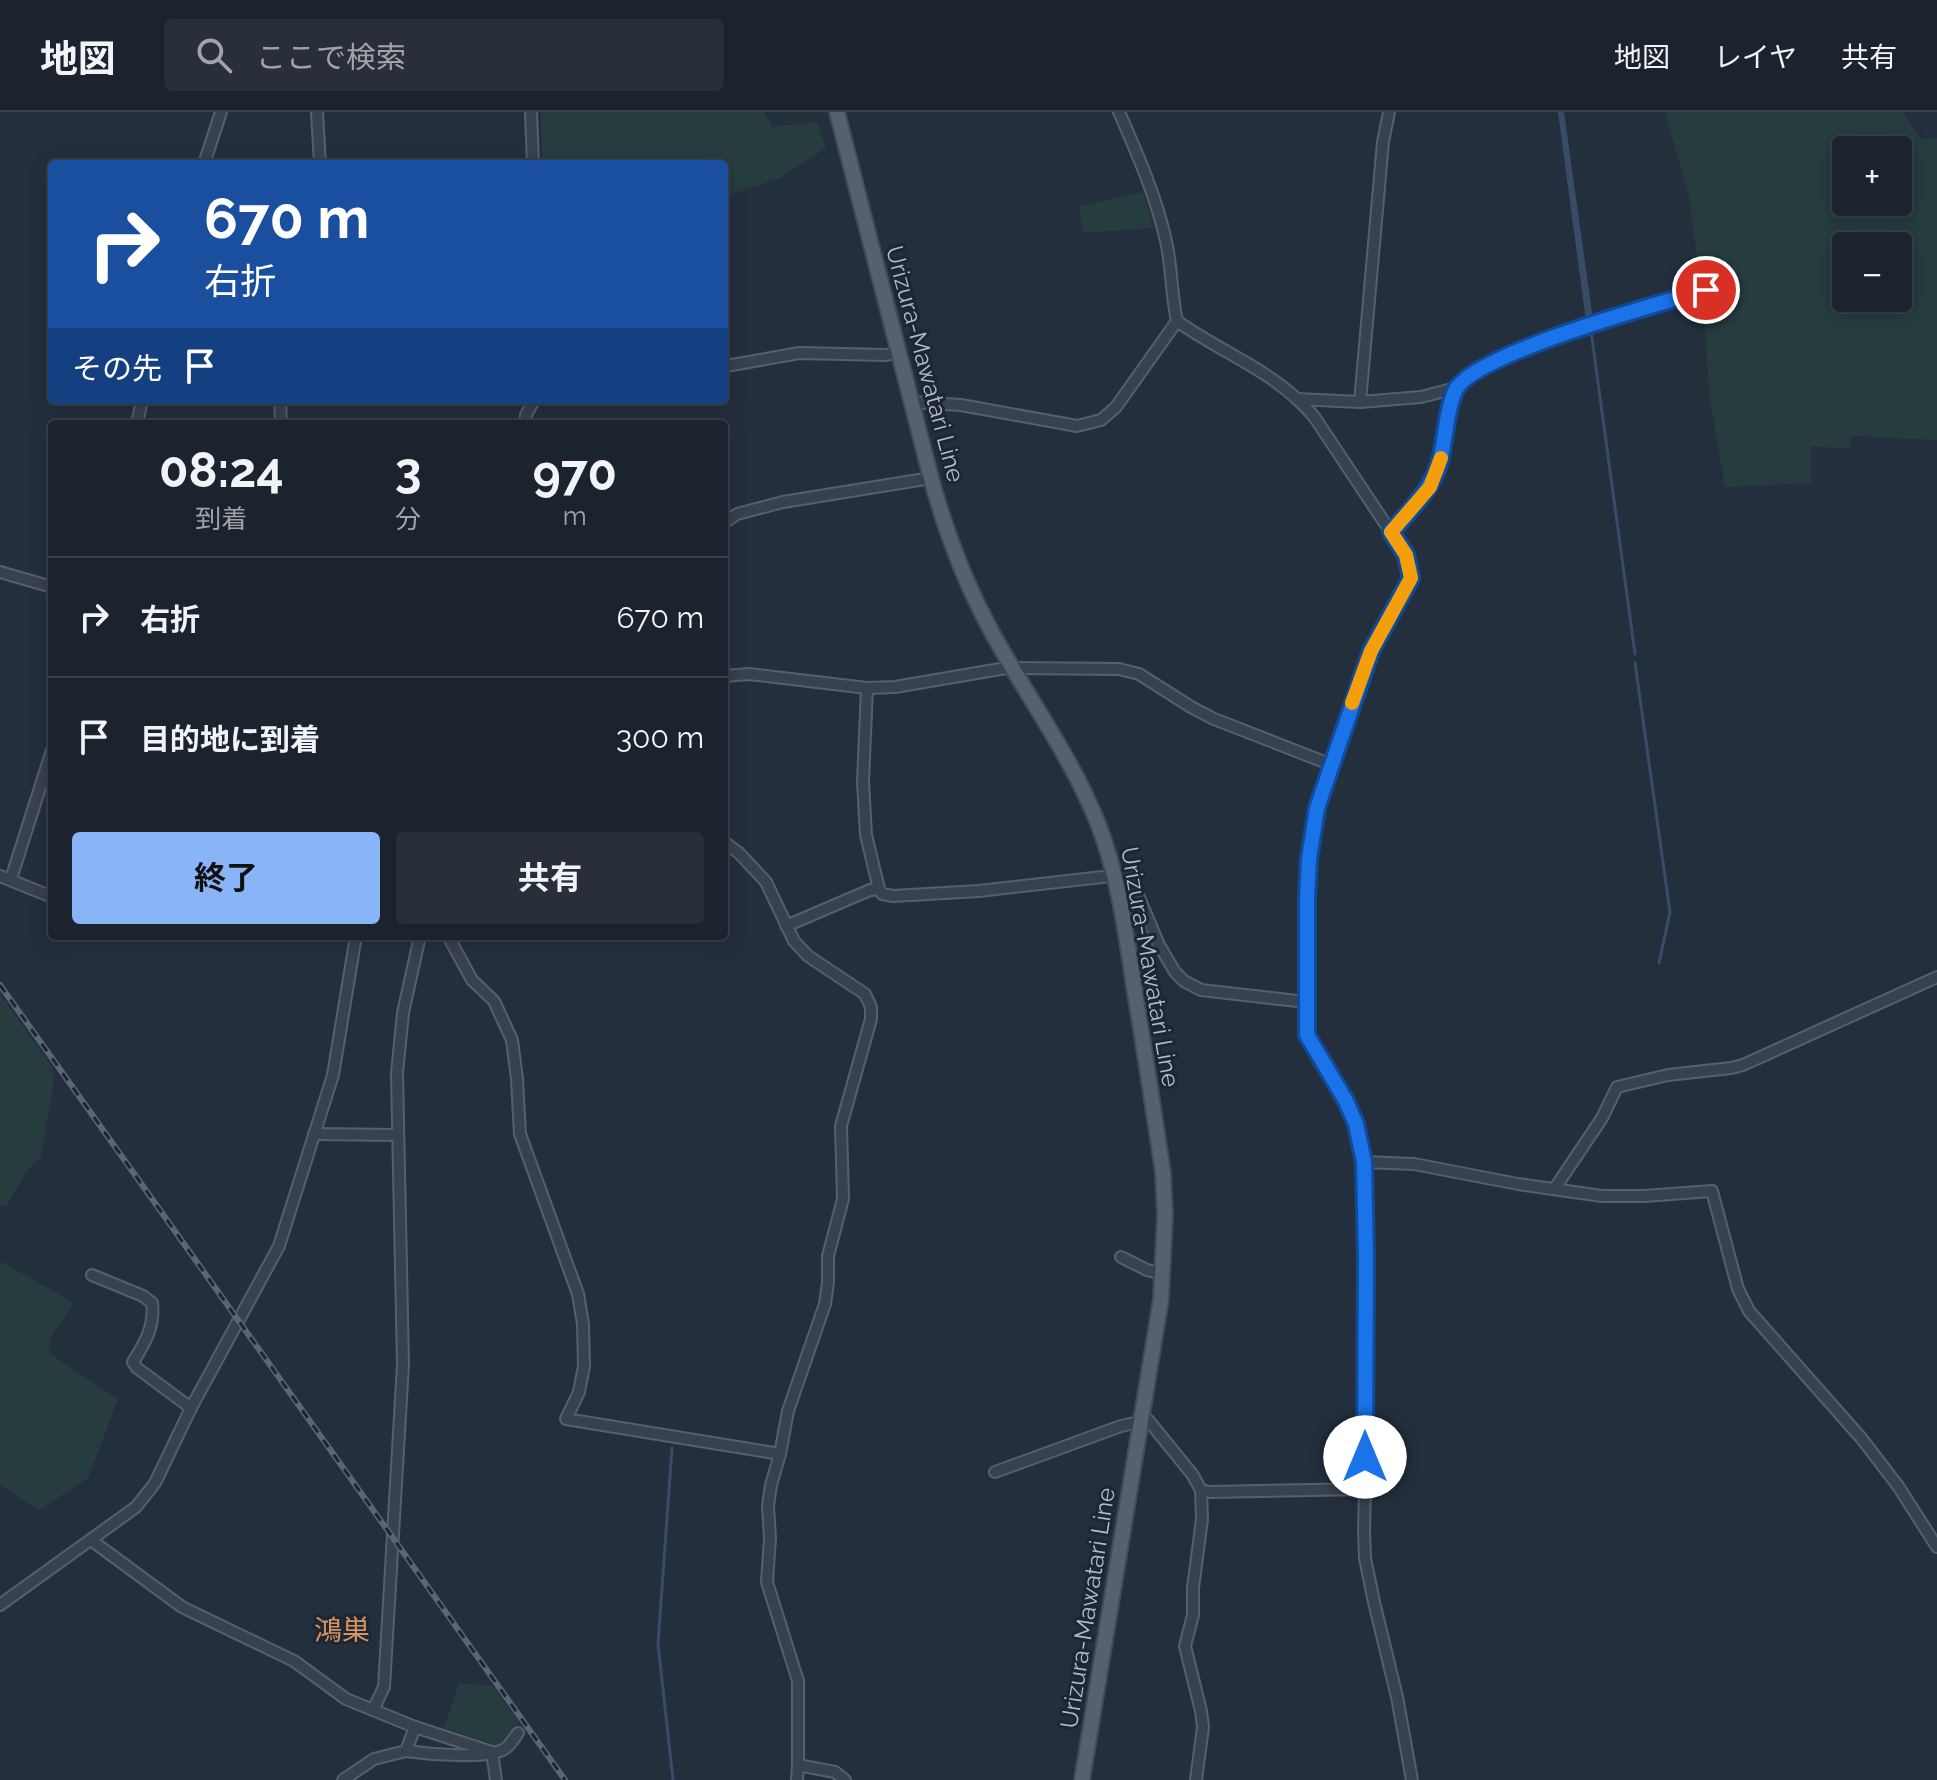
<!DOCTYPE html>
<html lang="ja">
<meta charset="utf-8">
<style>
:root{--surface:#1b232e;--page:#282f3a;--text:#f1f3f6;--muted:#a0a4aa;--line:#39404a;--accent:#8ab4f8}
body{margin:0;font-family:Raleway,"Noto Sans JP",sans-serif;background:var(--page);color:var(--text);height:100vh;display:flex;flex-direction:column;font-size:30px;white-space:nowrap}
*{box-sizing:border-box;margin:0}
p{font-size:26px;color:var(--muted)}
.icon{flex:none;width:44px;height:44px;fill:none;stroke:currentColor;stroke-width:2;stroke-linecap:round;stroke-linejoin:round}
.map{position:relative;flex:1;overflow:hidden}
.details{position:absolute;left:48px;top:308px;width:680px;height:520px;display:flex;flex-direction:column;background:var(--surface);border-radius:8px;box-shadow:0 4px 20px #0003,0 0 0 2px var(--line)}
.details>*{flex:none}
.banner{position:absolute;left:48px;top:48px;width:680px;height:244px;border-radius:8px;box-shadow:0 4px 20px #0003,0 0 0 2px var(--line);background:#1a4fa0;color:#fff;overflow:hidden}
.controls{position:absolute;left:1832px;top:24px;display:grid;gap:16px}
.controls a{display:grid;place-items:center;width:80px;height:80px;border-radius:8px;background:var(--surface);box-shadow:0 4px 20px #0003,0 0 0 2px var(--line);font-size:40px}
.pin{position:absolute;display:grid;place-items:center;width:68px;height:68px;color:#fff;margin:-34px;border:4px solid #fff;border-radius:50%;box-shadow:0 2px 8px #0007}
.me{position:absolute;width:88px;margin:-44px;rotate:0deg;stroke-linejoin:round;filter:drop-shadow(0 0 6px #0008)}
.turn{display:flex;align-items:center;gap:28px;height:168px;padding:0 24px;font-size:36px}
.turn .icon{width:104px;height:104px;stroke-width:2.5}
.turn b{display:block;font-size:56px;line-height:68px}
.then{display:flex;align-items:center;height:76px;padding:0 24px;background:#0003;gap:16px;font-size:30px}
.eta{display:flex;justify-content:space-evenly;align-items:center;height:136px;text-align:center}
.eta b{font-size:48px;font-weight:700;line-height:56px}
.primary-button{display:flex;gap:16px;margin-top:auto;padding:16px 24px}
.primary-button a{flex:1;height:92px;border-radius:8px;background:var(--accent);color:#111;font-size:32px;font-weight:700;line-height:92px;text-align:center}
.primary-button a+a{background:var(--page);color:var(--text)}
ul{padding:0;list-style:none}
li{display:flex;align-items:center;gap:24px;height:120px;padding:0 24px;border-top:2px solid var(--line)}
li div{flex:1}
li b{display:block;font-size:30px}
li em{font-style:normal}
header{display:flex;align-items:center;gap:48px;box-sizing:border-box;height:112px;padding:0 40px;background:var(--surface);border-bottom:2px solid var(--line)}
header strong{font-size:38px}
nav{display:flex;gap:44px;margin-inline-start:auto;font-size:28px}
.search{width:560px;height:72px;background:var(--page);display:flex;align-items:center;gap:20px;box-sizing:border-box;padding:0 28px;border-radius:8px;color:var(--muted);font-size:30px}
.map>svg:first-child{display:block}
.green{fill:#263c3f;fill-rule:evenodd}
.water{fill:#394c67}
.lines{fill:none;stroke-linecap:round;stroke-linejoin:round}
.stream{stroke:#394c67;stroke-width:3}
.minor-casing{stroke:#565f6c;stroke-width:14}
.major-casing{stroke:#414a57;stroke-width:18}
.minor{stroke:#38414e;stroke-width:10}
.major{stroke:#56606e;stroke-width:14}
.rail-casing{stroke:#5a6575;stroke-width:6}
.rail{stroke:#1d2633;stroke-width:3;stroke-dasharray:9;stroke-linecap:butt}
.route-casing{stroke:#114b97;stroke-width:20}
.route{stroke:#1a73e8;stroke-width:14}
.slow{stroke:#f59e0b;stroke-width:14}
.labels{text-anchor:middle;stroke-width:6;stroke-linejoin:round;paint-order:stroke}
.street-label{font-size:24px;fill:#b4bcc9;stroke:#1d2633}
.quarter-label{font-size:28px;fill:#d59563;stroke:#1d2633}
</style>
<header>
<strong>地図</strong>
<div class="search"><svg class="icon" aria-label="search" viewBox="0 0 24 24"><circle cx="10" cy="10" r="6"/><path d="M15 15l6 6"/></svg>ここで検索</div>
<nav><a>地図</a><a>レイヤ</a><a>共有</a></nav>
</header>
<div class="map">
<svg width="1937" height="1668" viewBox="0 0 1937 1668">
<rect width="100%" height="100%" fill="#242f3e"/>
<g class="green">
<path d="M541,0H764L772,15L817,10L826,36L780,66L724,85V52H542Z"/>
<path d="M1665,0H1903L1920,26L1937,27V328L1852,324L1849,337L1811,334V371L1725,375L1709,281L1704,195L1689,85ZM1846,38H1898V90H1846ZM1846,134H1898V186H1846Z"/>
<path d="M1143,80L1154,116L1082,121L1079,94Z"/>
<path d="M0,882L52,955L54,969L41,1044L25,1062L6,1094L0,1093Z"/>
<path d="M2,1150L74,1191L50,1226L49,1241L118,1287L88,1366L39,1398L0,1373V1152Z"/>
<path d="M459,1572L492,1573L519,1610L499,1634L444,1616Z"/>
</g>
<path class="water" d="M1558,0H1564L1593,208L1586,209Z"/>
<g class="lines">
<g class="stream">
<path d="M1591,219L1635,542"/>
<path d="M1635,551L1670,800L1659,851"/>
<path d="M672,1336L658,1532L673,1668"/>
</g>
<defs>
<g id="minor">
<path d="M317,0L320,52"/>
<path d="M531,0L533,52"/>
<path d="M1119,0C1137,41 1156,84 1166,129C1172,155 1171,182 1177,209C1216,237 1263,255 1298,288C1304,293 1310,300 1315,306L1406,443L1411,466L1371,539L1317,696L1309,747L1307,785L1306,890L1307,923L1346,989L1356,1012L1364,1050L1366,1146L1365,1377L1364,1418L1365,1446L1374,1490L1397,1585L1412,1668"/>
<path d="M204,52L221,0"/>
<path d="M724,252L732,253L799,241L886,243L899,240"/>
<path d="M1297,287L1360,290L1421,285L1456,276L1481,255L1539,230L1706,178"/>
<path d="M280,288L281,312"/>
<path d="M912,290L961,293L1077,314L1101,308L1116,295L1177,209"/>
<path d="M1360,290L1383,30L1389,0"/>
<path d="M137,312L142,288"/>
<path d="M525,312L526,303L534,288"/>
<path d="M724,411L737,402L783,390L931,366"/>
<path d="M1391,420L1430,375L1441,347L1445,315L1456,276"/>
<path d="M0,460L52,475"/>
<path d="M724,564L749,562L867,576L895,575L1006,556L1119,557L1139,562L1191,595L1214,607L1332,653"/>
<path d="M867,576L863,670L866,723L879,777L882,782L893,784L979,779L1129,762L1159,833L1175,860L1184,869L1201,878L1306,890"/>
<path d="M724,730L739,741L766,770L794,829L808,844L865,882L871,895V907L841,1014L843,1087L828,1144V1170L825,1192L788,1299L780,1342L771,1373L768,1394L770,1426L767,1470L798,1569V1653L797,1668"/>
<path d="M0,764L52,785"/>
<path d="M11,767L52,638"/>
<path d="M786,814L870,778L879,777"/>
<path d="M448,824L472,868L494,889L512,928L517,967L520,1022L578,1182L583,1212L584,1254L579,1280L566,1307L780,1342"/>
<path d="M314,1022L398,1023"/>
<path d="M1364,1050L1414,1052L1518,1072L1602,1084H1644L1712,1079L1738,1177L1749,1199L1862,1327L1898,1374L1937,1435"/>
<path d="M1555,1076L1602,1006L1617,975L1668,963L1731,956L1743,953L1937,865"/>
<path d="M1121,1145L1147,1158L1163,1162"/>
<path d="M92,1163L143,1184L152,1191C155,1214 145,1231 133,1250L137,1256L191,1296"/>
<path d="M995,1360L1121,1314L1148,1308L1192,1362L1201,1378L1202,1407L1193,1476V1503L1185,1534L1201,1599L1203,1615L1196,1668"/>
<path d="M1201,1378L1209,1380L1365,1377"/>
<path d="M91,1428L182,1495L294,1549L346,1587L415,1615L492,1640"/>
<path d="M0,1493L136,1395L155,1371L191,1296L279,1134L333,963L356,824"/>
<path d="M373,1598L384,1575L403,1253L397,961L403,901L420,824"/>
<path d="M406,1639C427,1642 490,1648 506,1636C511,1632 515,1625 518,1621"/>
<path d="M492,1640L496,1668"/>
<path d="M798,1653L835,1660L845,1668"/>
<path d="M343,1668L374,1647L406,1639L415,1615"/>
</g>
<path id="major" d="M837,0L931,366C945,417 963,466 988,513C1023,579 1069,640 1097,709C1119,764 1126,823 1135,881C1145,941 1154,1001 1163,1061L1165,1103L1161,1187L1082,1668"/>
</defs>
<use href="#minor" class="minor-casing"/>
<use href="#major" class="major-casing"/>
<use href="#minor" class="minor"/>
<use href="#major" class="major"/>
<defs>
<path id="rail" d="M0,873L565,1668"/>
</defs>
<use href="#rail" class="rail-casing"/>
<use href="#rail" class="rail"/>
</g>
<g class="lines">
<defs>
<path id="route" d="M1365,1345L1366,1146L1364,1050L1356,1012L1346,989L1307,923V785L1309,747L1317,696L1371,539L1411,466L1406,443L1391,420C1411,397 1435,375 1441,344C1446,323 1446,299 1455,279C1472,242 1661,191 1706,178"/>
</defs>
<use href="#route" class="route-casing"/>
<use href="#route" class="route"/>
<path class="slow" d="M1352,591L1371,539L1411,466L1406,443L1391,420L1430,375L1441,346"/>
</g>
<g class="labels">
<g class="street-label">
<text transform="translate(925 252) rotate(75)" y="8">Urizura-Mawatari Line</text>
<text transform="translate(1150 855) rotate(80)" y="8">Urizura-Mawatari Line</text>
<text transform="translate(1088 1496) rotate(-81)" y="8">Urizura-Mawatari Line</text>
</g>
<g class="quarter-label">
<text x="342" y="1528">鴻巣</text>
</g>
</g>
</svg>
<div class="controls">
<a>+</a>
<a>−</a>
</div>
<div class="pin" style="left:1706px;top:178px;background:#d93025"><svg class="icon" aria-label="arrive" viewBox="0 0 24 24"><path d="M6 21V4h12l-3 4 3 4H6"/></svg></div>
<svg class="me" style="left:1365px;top:1345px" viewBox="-20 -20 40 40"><circle r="19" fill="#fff"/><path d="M0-13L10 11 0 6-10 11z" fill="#1a73e8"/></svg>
<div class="banner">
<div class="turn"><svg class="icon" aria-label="right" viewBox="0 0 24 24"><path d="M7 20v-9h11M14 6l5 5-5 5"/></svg><div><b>670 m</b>右折</div></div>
<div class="then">その先<svg class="icon" aria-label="arrive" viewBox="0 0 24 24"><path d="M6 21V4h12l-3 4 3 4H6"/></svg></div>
</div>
<section class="details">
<div class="eta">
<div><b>08:24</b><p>到着</p></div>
<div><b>3</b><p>分</p></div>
<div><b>970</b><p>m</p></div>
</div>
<ul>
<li><svg class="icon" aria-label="right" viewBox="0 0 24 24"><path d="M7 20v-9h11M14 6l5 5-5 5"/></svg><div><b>右折</b></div><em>670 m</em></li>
<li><svg class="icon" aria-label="arrive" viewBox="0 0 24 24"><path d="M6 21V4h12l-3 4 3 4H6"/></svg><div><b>目的地に到着</b></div><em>300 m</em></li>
</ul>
<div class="primary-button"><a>終了</a><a>共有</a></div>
</section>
</div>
